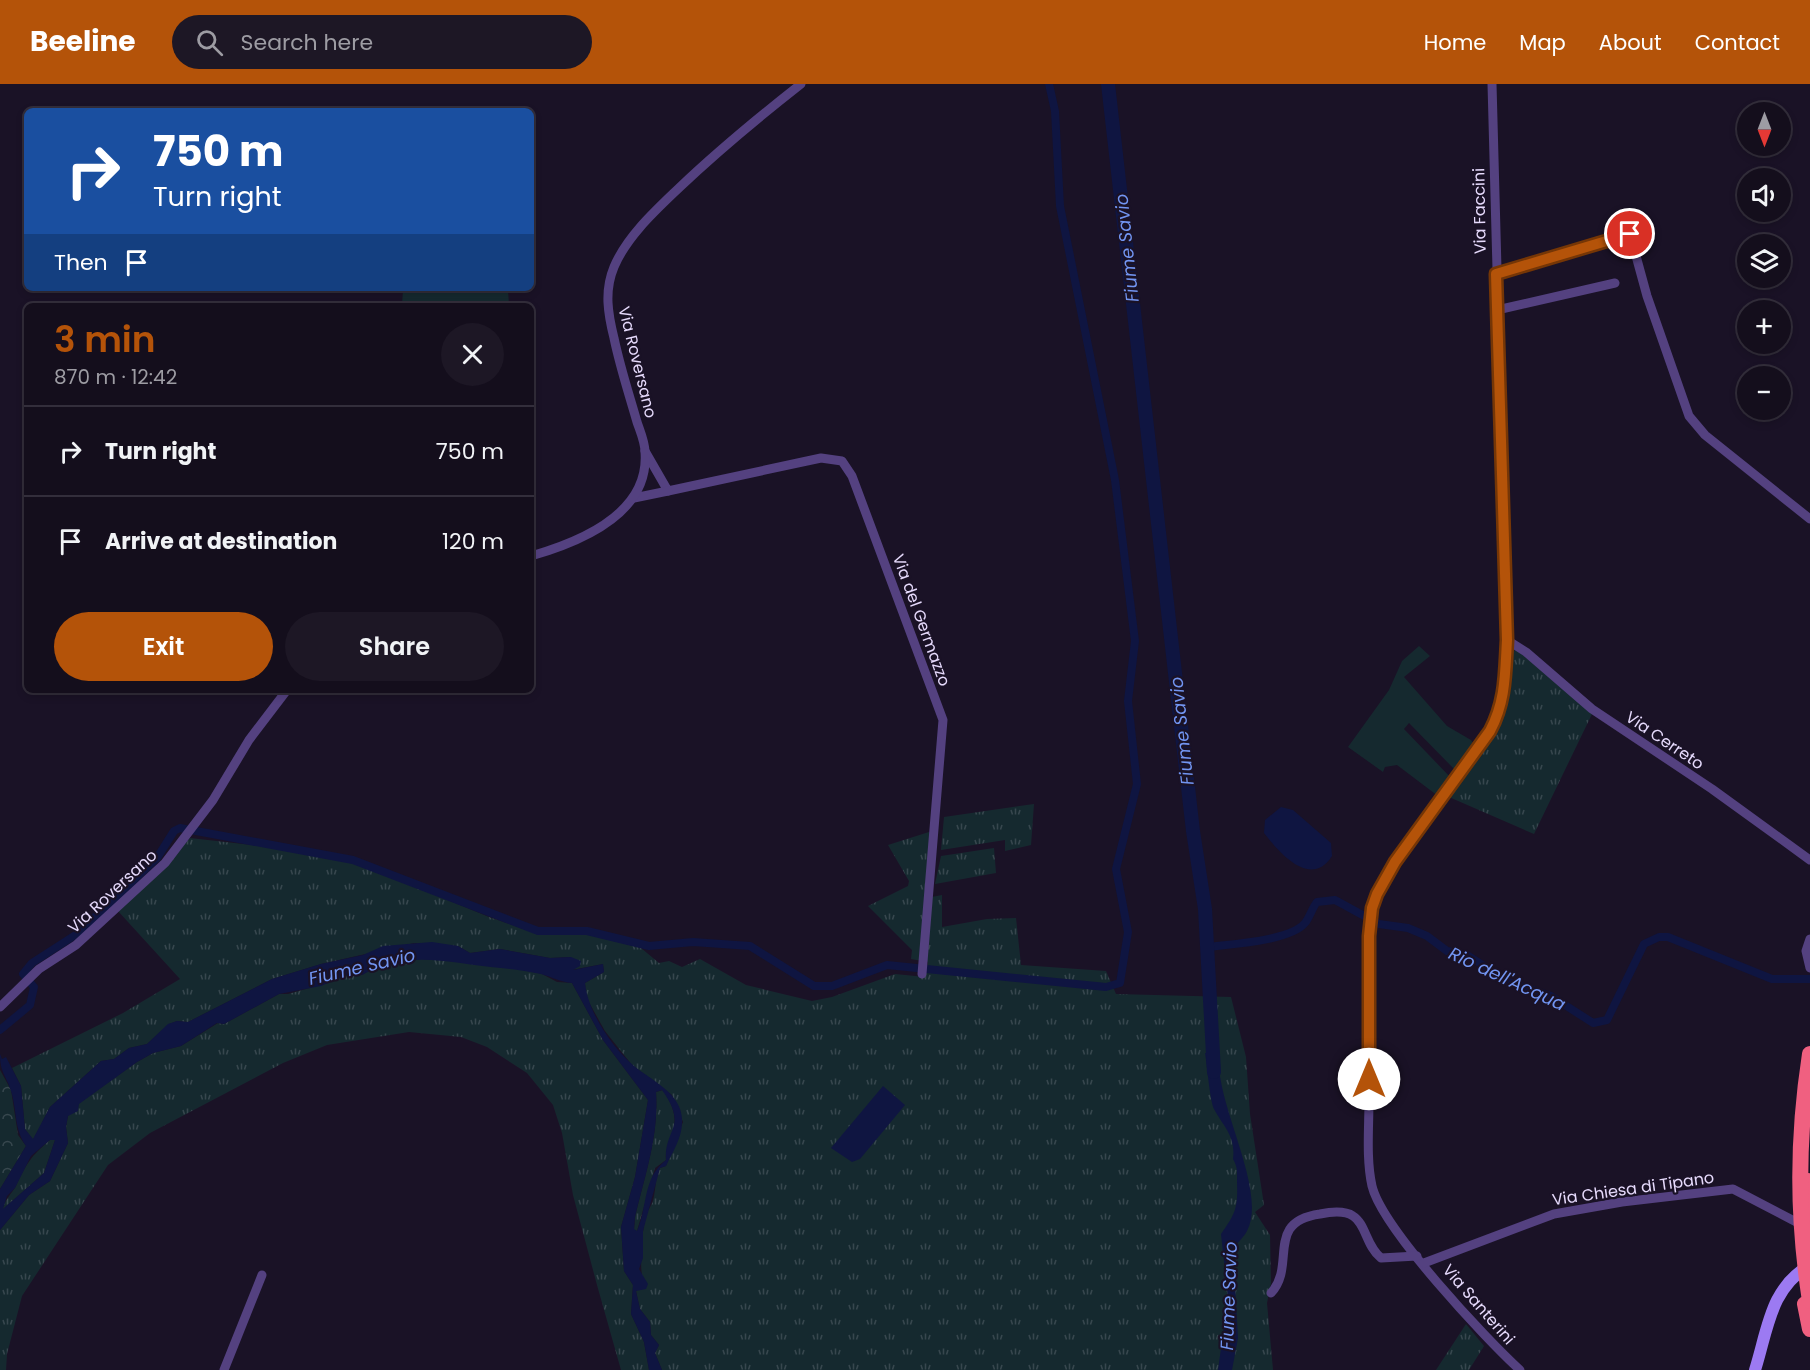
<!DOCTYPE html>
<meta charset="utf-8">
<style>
:root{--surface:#140e1c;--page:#1d1725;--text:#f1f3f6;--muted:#9d9ca3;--line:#332e3b;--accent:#b45309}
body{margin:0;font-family:Poppins,sans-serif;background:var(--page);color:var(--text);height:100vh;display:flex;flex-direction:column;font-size:22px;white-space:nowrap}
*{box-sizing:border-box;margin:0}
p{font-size:20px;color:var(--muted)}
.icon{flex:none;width:33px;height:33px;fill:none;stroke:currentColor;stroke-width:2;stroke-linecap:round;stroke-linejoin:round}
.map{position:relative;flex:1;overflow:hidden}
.panel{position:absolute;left:24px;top:219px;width:510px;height:390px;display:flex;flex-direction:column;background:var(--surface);border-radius:9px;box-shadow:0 3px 9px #0003,0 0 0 2px var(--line)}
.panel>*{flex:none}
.top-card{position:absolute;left:24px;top:24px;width:510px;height:183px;border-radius:9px;box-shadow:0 3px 9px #0003,0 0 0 2px var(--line);background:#1a4fa0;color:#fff;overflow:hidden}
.needle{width:39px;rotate:180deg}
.buttons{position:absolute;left:1737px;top:18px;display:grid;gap:12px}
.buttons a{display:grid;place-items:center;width:54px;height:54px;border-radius:50%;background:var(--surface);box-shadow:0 3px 9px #0003,0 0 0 2px var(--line);font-size:30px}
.pin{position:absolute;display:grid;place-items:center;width:51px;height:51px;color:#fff;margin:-26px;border:3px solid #fff;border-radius:50%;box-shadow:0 2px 6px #0007}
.me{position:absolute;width:66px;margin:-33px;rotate:0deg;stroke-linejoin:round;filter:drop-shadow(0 0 4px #0008)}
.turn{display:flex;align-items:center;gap:21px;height:126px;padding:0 30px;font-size:27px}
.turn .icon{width:78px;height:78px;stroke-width:2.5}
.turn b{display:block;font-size:42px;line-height:51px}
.then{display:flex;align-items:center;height:57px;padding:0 30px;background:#0003;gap:12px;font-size:22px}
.round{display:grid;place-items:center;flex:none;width:63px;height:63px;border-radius:32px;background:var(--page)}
.overview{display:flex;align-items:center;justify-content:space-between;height:102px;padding:0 30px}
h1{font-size:36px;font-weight:600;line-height:45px;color:var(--accent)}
.action{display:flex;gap:12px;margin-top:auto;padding:12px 30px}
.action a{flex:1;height:69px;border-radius:36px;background:var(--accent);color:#fff;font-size:24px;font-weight:600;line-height:69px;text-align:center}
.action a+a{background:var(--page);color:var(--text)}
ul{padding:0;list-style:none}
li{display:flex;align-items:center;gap:18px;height:90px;padding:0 30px;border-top:2px solid var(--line)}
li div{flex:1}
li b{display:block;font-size:22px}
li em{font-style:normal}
header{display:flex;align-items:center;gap:36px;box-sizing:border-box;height:84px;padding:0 30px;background:var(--accent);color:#fff}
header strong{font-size:28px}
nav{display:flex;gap:33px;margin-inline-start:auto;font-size:21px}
.search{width:420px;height:54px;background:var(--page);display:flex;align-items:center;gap:15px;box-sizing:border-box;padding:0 21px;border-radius:33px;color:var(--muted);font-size:22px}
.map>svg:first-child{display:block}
.grass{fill:url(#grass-tufts)}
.forest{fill:url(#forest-crowns)}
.green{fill:#15292f}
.water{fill:#0f1541;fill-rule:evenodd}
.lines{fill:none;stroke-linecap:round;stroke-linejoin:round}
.canal{stroke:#0f1541;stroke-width:8}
.river{stroke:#0f1541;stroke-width:14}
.street{stroke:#544180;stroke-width:9}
.secondary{stroke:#9c7af2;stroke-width:12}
.highway{stroke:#f06080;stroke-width:16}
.highway-bridge{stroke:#f06080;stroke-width:16}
.route-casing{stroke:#753606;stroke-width:15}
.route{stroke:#b45309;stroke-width:10}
.labels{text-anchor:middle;stroke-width:4.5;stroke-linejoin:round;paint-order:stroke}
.street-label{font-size:16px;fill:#e6dafc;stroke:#1a1226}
.water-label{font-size:18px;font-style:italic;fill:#7295f2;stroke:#1a1226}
</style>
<header>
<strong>Beeline</strong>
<div class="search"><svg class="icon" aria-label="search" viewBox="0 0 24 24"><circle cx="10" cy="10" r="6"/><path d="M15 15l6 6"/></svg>Search here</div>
<nav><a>Home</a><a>Map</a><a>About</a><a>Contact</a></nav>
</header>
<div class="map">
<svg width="1810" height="1286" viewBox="0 0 1810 1286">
<defs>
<pattern id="grass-tufts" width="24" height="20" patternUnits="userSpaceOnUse" patternTransform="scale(1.5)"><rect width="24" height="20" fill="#15292f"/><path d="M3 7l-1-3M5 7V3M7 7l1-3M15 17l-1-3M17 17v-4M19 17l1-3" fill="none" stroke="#37474e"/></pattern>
<pattern id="forest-crowns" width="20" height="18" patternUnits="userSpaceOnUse" patternTransform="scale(1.5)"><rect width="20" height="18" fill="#15292f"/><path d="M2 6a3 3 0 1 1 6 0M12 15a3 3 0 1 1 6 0" fill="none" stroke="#37474e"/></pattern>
</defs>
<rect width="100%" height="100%" fill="#1a1226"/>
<g class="grass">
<path d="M1517,566L1592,630L1534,750L1449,713C1490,659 1509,642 1509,571L1512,567Z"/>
<path d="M1034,720L1031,761L1005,767V756L941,766L944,733Z"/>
<path d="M929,748L932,750L927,814L942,811V843L987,835L1016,834L1021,881L1106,887L1116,910L1231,913L1246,973L1250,1030L1264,1121L1255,1128L1270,1151L1271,1199L1267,1219L1273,1286H662L655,1269L659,1261L651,1251L650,1238L640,1225L636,1207L643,1195C639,1184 642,1142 647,1130C648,1125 652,1121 653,1117C656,1106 655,1094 660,1084L666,1082L683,1038L672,1011L632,981L605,947L586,913L585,899L604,888L603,880L571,886V873L550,874L500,865L470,869L458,862L414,859L321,880L272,895L188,938L177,937L169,940L147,960L129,964L114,975L101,977L50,1023L33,1056L25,1045L21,1002L12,984L123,929L180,895L118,827L163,786L190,754L288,765L353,777L489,833L538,850L591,851L641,864L659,879L669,877L682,883L700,875L746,901L812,917L832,913L895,890L925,893L928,878L911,875L912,866L868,822L908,802L909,797L888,761Z"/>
<path d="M994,764L996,789L935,800L941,772Z"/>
<path d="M419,874L508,883L542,890L557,898L572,899L603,956L648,1016L635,1093L621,1143L624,1187L633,1201L631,1230L644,1258L649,1286H621L597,1201L573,1111L562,1049L553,1021L527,989L487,963L461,953L409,948L327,961L283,979L150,1049L108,1081L22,1212L7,1270L6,1286H0V1146L29,1111L50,1097L68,1059L66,1043L68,1032L78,1020L137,978L153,969L181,962L218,939L224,940L279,910H288L331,898L351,889L362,891L378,881Z"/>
<path d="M663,1006C673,1022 678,1033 672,1052C669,1061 665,1066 666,1076L655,1084L637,1147L634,1146L635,1133C645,1091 659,1051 656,1008Z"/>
<path d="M50,1056H55L44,1089L2,1126C7,1112 11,1111 16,1102C26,1080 32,1071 50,1056Z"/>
<path d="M1466,1240L1484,1262L1469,1286H1436Z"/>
</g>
<path class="forest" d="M0,986L11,1006L18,1051L26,1062L0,1105Z"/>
<g class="green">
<path d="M403,204H508L509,222H402Z"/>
<path d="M1419,562L1430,572L1404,593L1447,642L1471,656L1475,662L1456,687L1409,639L1404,645L1451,694L1438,712L1397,681L1385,683L1383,688L1348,663L1389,606L1402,577Z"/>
</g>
<g class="water">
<path d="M1281,723L1293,726L1331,759L1332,772C1311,805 1280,770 1264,749L1265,736Z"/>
<path d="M432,858L458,862L470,869L500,865L550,874L571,873L581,877L580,882L573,886L603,880L604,888L585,899C588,928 611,962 634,982C652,997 684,1010 682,1039C682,1054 672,1069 666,1082L660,1084L643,1147V1174L639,1185L648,1200L646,1205L636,1207L640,1225L650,1238L651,1251L659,1261L655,1269L662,1286H649L644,1258L631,1230L633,1201L624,1187L621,1143L635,1093L648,1016L603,956L572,899C560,898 552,893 541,890C528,887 513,885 501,884C452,880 408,864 362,891L351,889L321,902L279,910L224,940L217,939L181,962L153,969L137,978L79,1020L78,1027L68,1032L66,1043L68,1059L50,1097L29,1111L0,1146V1105L26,1062C14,1045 17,1026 11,1007C6,991 0,989 0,970L2,975L6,973L21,1002L25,1045L33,1055L50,1023L101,977L114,975L129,964L147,960L168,940L177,937L188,938L272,895L321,880L363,871L383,862ZM662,1006C689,1044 664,1044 666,1076C642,1095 648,1122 637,1147L634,1145L635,1133C645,1091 659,1052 656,1008ZM50,1056H55L44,1089L3,1125L7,1112L15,1104L31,1072Z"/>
<path d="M1205,969L1219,972C1215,1020 1268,1106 1247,1147C1244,1153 1237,1159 1233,1165L1238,1254L1232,1286H1218L1228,1214L1221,1150C1236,1129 1238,1123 1237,1098C1237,1088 1238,1084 1233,1075C1236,1052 1223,1042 1214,1025C1210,1017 1207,980 1205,969Z"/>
<path d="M883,1002L905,1021L860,1075L852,1078L831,1064Z"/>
</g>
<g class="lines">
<g class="canal">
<path d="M1208,863C1231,860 1290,857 1305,839C1310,833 1312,824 1317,818L1335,816L1379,840L1408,844L1427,852L1447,867L1467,871L1509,898L1551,912L1593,939L1607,936L1644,860L1659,853H1668L1772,895H1810"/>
<path d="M0,946L30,921L34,903L23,890L32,879L77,850L157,774L174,747L180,744L353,776L538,847H587L649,862L693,858L750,862L814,902H832L887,881L1106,903L1120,899L1128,848L1116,785L1137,700L1128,617L1135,557L1115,396L1060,122L1055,27L1049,0"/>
</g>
<path class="river" d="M1108,0L1193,747L1205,825L1214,988"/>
<g class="street">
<path d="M1492,0L1507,556C1505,589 1506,617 1490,647L1395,778L1377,810L1369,852C1369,907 1369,961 1369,1016C1369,1044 1366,1075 1372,1102C1382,1144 1486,1255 1520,1286"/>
<path d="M1496,191L1630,150L1647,212L1689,332L1705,351L1810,435"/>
<path d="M1497,226L1615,199"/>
<path d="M645,367L668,407L821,374L842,377L852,392L943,636L922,890"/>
<path d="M634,414L668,407"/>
<path d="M531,472C580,458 650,430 645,368C645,358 640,347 637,338C629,310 620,283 614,254C608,230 604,207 614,183C627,152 656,126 680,103C719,66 759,33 801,0"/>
<path d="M1507,556L1526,568L1592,625L1712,705L1810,776"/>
<path d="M1810,855L1806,867L1810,884"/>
<path d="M0,923L39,885L76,861L165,779L213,716L249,656L287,606"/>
<path d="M1424,1179L1554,1130L1622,1118L1733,1105L1802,1141"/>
<path d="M1271,1209C1297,1181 1264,1138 1320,1130C1330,1128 1344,1126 1353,1132C1366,1140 1366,1162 1381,1174L1417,1172"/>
<path d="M224,1286L262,1191"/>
</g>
<path class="secondary" d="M1755,1286C1768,1245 1770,1204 1810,1181"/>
<g class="highway">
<path d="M1808,1097L1810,1141"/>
<path d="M1805,1220L1810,1245"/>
</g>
<path class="highway-bridge" d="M1810,970C1797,1055 1797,1132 1810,1217"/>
</g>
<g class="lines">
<defs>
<path id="route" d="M1369,995V852L1372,824L1377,810L1395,778L1490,647C1506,617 1505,589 1507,556L1496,190L1630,150"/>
</defs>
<use href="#route" class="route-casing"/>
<use href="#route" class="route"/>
</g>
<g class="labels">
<g class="street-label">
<text transform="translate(1479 127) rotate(-91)" y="6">Via Faccini</text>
<text transform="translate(638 278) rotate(76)" y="6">Via Roversano</text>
<text transform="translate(922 536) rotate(70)" y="6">Via del Germazzo</text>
<text transform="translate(1665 656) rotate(34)" y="6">Via Cerreto</text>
<text transform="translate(112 807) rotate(-43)" y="6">Via Roversano</text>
<text transform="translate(1633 1104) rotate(-8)" y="6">Via Chiesa di Tipano</text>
<text transform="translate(1479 1220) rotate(49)" y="6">Via Santerini</text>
</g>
<g class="water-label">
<text transform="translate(1127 164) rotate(-96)" y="6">Fiume Savio</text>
<text transform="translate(1182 647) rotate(-96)" y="6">Fiume Savio</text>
<text transform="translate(362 883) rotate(-13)" y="6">Fiume Savio</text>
<text transform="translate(1507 895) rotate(25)" y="6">Rio dell'Acqua</text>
<text transform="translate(1229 1212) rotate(-88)" y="6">Fiume Savio</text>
</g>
</g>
</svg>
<div class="buttons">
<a><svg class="needle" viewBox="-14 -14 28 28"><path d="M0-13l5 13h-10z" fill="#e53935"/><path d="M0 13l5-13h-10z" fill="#9d9ca3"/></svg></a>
<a><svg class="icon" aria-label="sound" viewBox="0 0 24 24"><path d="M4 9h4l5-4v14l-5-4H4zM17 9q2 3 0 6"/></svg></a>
<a><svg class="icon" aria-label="layers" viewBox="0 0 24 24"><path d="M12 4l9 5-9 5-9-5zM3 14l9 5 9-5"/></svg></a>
<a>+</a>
<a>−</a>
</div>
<div class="pin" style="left:1630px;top:150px;background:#d93025"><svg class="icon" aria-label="arrive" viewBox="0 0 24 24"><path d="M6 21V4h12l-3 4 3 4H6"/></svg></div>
<svg class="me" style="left:1369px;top:995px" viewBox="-20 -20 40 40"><circle r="19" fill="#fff"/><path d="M0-13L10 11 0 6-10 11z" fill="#b45309"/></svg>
<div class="top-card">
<div class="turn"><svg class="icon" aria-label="right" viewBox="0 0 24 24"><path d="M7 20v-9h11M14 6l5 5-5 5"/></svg><div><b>750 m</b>Turn right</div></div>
<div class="then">Then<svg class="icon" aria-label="arrive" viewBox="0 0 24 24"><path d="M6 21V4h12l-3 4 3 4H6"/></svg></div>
</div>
<section class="panel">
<div class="overview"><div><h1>3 min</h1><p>870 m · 12:42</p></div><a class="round"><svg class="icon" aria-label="close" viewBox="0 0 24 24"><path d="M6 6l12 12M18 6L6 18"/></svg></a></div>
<ul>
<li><svg class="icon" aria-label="right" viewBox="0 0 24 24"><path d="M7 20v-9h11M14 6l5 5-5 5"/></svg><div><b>Turn right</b></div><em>750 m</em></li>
<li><svg class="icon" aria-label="arrive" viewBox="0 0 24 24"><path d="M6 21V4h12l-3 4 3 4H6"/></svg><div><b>Arrive at destination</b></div><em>120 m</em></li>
</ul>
<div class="action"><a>Exit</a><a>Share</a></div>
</section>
</div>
